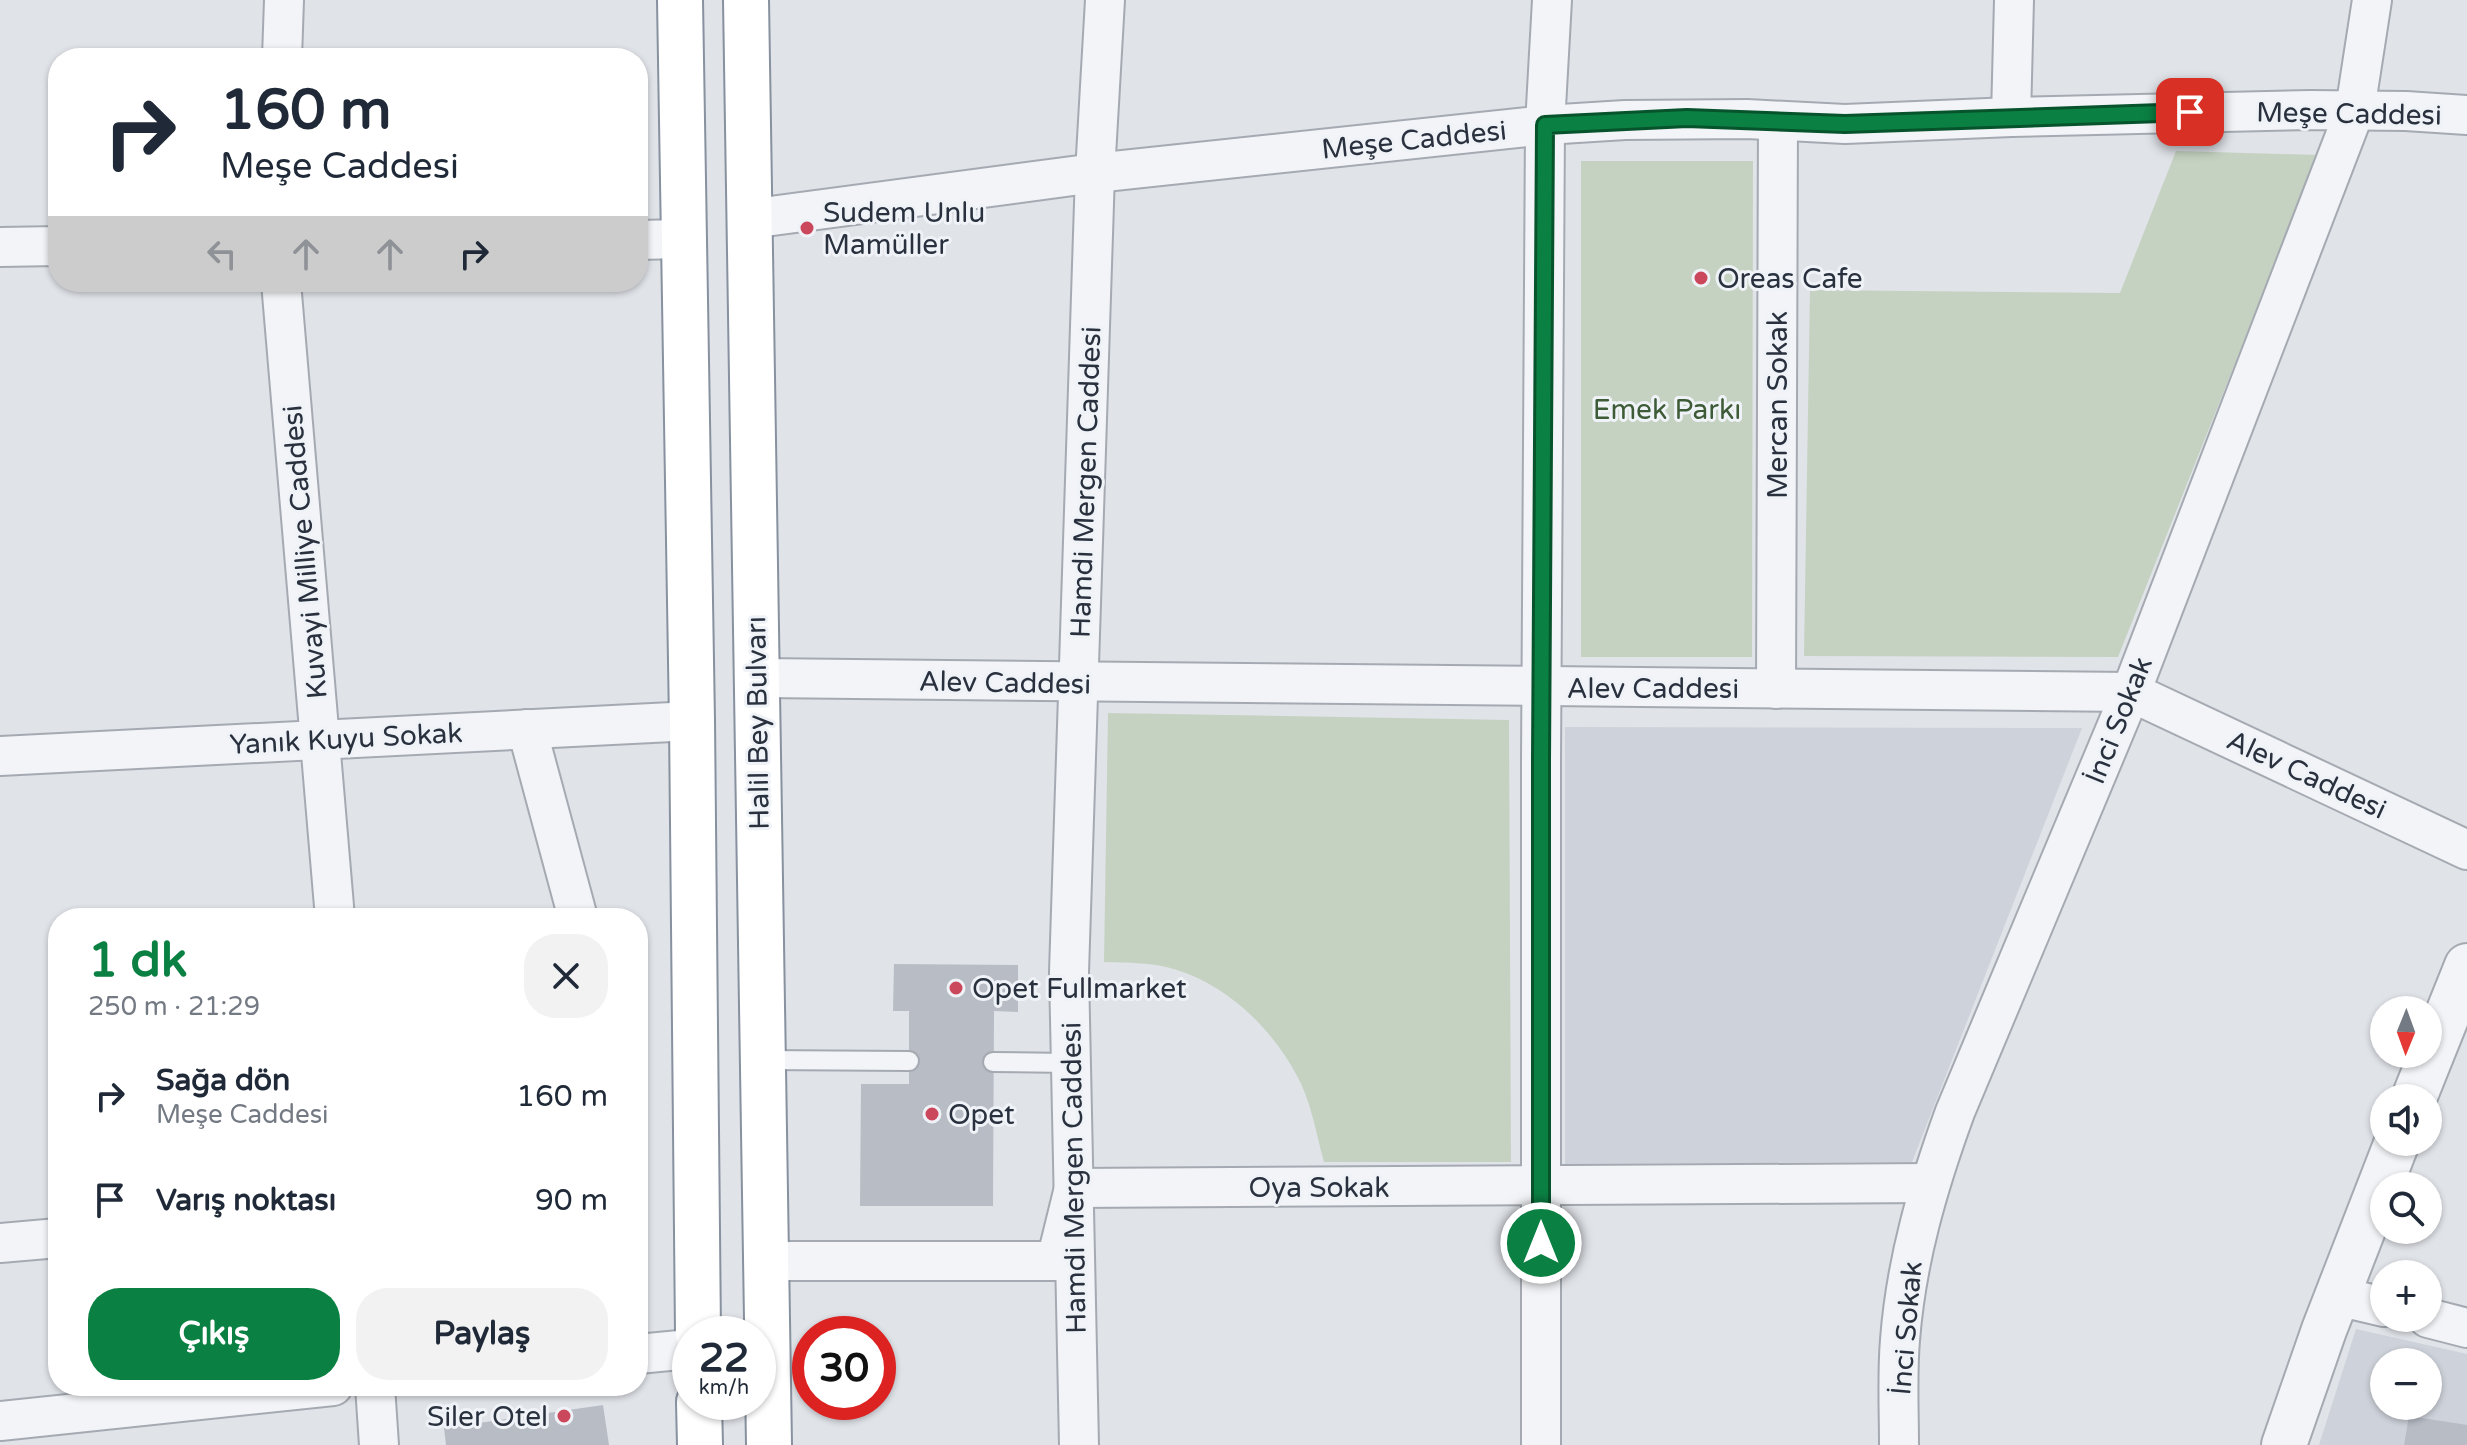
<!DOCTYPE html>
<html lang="tr">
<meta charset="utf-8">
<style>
:root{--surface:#fff;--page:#f2f2f3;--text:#1f2937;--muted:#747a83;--accent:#0b8043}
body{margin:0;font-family:"Varela Round",sans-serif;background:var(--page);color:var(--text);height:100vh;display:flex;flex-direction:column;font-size:30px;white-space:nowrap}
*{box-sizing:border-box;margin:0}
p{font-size:26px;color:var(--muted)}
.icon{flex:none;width:44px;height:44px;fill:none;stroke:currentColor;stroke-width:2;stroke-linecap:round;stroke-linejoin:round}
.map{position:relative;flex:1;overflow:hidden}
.side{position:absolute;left:48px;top:908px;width:600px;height:488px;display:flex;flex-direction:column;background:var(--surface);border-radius:32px;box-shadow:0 2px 6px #0004}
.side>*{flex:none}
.top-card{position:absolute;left:48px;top:48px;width:600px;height:244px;border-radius:32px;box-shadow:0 2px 6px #0004;background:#fff;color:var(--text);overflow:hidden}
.needle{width:52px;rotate:181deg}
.controls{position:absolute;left:2370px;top:996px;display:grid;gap:16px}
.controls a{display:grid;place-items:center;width:72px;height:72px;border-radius:50%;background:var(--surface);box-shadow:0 2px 6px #0004;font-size:40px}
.speed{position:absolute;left:672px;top:1316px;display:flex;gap:16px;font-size:40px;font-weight:700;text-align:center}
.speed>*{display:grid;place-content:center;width:104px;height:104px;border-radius:50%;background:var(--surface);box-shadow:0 2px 6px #0004;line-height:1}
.speed small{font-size:20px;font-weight:400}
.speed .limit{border:12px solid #d22;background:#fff;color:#111}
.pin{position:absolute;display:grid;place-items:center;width:68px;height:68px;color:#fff;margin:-34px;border-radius:16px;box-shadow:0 4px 12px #0006}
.me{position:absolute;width:88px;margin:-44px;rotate:0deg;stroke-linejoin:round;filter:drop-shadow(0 0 6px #0008)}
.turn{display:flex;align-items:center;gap:28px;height:168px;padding:0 40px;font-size:36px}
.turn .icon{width:104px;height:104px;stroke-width:2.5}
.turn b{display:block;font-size:56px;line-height:68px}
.lanes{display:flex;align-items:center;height:76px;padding:0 40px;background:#0003;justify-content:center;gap:40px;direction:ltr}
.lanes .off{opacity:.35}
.round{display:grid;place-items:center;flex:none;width:84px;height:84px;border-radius:32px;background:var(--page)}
.summary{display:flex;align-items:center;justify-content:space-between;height:136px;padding:0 40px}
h1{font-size:48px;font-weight:800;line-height:60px;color:var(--accent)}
.action{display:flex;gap:16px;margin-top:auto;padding:16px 40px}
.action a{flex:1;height:92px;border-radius:32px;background:var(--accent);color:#fff;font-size:32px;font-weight:800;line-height:92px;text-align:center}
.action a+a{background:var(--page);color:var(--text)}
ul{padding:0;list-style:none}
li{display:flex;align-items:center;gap:24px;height:104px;padding:0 40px}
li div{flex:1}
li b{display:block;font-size:30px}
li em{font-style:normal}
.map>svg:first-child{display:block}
.built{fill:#ced2da;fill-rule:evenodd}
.green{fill:#c5d2c1}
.building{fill:#b7bcc5}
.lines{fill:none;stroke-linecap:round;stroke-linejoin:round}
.service-casing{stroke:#a5aab2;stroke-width:22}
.minor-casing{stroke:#a5aab2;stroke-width:42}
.tertiary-casing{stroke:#a5aab2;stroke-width:48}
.trunk-casing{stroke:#87919f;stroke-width:48}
.service{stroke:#f2f4f7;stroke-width:18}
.minor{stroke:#f2f4f7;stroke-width:38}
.tertiary{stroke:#f2f4f7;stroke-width:44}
.trunk{stroke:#fff;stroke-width:44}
.route-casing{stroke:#07532c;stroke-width:20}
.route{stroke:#0b8043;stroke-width:14}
.poi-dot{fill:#cb475b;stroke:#eff2f6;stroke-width:3}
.labels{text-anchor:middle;stroke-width:6;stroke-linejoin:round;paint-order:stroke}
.street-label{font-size:28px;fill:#29313f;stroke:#eff2f6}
.poi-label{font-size:28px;fill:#29313f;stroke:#eff2f6;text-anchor:start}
.park-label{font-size:28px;fill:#3d5b36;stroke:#eff2f6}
</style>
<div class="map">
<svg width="2467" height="1445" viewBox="0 0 2467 1445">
<rect width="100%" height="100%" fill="#e0e3e8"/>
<g class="built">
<path d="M1565,727L2082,728L1912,1162L1565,1164Z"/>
<path d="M2356,1329L2467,1354V1445H2319ZM2384,1362H2428V1406H2384Z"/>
</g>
<g class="green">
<path d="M2176,151L2318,155L2118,657L1804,656L1810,290L2120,293Z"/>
<path d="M1581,161H1753L1752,657H1581Z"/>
<path d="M1108,713L1509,720L1511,1162H1324C1316,1133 1311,1100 1296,1074C1271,1028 1228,986 1177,970C1154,962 1128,963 1104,962Z"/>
</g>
<g class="building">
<path d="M894,964L1018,965V1012L994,1011L993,1206H860L861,1084H909V1011H893Z"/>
<path d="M603,1405L609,1445H446L444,1428Z"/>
<path d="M2409,1416L2467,1425V1445H2404Z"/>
</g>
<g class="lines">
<defs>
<g id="service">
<path d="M763,1060L909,1061"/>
<path d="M993,1062L1071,1063"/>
</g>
<g id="minor">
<path d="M282,58L284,0"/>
<path d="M2011,117L2014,0"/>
<path d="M749,219L1095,173L1545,125L1625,120L1747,119L1845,124L2011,117L2310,110L2406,111L2467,115"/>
<path d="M638,240L682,239"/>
<path d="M0,247L58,246"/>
<path d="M281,282L335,918"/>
<path d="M756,678L2131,692L2467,850"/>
<path d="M1776,689L1778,121"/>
<path d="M527,729L578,918"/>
<path d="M0,756L692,721"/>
<path d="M0,1243L58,1238"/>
<path d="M766,1261H1056L1074,1188L1929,1183"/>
<path d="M2337,1296L2384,1307"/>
<path d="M2428,1318L2467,1328"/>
<path d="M638,1354L690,1349"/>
<path d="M375,1386L379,1445"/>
<path d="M0,1421L333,1386"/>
<path d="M1079,1445L1069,972L1095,173L1105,0"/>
<path d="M1541,1445V760L1545,125L1552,0"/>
<path d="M1899,1445C1899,1410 1897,1375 1900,1340C1906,1261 1928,1186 1955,1112L2131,692L2355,110L2372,0"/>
</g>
<g id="tertiary">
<path d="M2414,1098L2467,966"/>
<path d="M2284,1445L2324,1330L2397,1142"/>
</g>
<g id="trunk">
<path d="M680,0L692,721L698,1334"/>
<path d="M746,0L769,1445"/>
<path d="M699,1402L700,1445"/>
</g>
</defs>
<use href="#service" class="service-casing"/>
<use href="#minor" class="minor-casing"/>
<use href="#tertiary" class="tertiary-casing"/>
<use href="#trunk" class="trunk-casing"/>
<use href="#service" class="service"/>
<use href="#minor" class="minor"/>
<use href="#tertiary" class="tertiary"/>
<use href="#trunk" class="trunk"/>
</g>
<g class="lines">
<defs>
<path id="route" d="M1541,1243V760L1545,125L1687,118L1845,124L2190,112"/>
</defs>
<use href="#route" class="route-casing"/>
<use href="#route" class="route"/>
</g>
<g class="poi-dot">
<circle cx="807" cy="228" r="8"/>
<circle cx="1701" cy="278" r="8"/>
<circle cx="956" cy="988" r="8"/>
<circle cx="932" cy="1114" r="8"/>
<circle cx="564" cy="1416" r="8"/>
</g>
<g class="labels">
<g class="street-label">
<text transform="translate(2349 113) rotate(1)" y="10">Meşe Caddesi</text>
<text transform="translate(1414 139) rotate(-6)" y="10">Meşe Caddesi</text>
<text transform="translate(1777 405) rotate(-90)" y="10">Mercan Sokak</text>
<text transform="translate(1085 482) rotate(-88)" y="10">Hamdi Mergen Caddesi</text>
<text transform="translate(304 552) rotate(-95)" y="10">Kuvayi Milliye Caddesi</text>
<text transform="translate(1005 682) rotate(1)" y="10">Alev Caddesi</text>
<text x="1653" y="698">Alev Caddesi</text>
<text transform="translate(2118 720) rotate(-68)" y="10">İnci Sokak</text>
<text transform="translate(757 723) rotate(-91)" y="10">Halil Bey Bulvarı</text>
<text transform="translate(346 738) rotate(-3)" y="10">Yanık Kuyu Sokak</text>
<text transform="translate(2307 774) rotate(25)" y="10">Alev Caddesi</text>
<text transform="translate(1073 1178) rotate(-91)" y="10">Hamdi Mergen Caddesi</text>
<text x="1319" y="1197">Oya Sokak</text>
<text transform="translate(1906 1328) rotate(-85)" y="10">İnci Sokak</text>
</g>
<g class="poi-label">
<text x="823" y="222">Sudem Unlu<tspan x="823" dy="32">Mamüller</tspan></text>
<text x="1717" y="288">Oreas Cafe</text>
<text x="972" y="998">Opet Fullmarket</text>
<text x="948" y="1124">Opet</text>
<text x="548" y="1426" text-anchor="end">Siler Otel</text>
</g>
<g class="park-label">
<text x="1667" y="419">Emek Parkı</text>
</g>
</g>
</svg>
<div class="controls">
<a><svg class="needle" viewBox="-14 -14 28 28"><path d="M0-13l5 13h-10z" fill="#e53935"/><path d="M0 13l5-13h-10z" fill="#747a83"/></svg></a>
<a><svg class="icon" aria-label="sound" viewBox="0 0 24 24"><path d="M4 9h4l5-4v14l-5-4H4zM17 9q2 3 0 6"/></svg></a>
<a><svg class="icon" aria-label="search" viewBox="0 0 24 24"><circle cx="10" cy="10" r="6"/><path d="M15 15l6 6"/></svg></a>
<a>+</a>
<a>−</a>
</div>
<div class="speed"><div>22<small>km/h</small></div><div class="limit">30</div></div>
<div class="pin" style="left:2190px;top:112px;background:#d93025"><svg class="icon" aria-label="arrive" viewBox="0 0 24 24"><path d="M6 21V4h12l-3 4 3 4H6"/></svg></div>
<svg class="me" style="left:1541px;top:1243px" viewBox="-20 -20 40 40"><circle r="17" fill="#0b8043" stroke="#fff" stroke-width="3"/><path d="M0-11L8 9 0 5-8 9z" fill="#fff"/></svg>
<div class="top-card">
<div class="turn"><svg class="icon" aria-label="right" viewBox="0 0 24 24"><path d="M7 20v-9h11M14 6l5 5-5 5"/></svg><div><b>160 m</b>Meşe Caddesi</div></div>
<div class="lanes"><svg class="icon off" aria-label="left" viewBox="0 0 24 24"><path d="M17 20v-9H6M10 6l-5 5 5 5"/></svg><svg class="icon off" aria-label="ahead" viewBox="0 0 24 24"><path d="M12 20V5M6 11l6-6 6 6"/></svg><svg class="icon off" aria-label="ahead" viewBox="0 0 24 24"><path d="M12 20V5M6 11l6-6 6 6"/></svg><svg class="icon" aria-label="right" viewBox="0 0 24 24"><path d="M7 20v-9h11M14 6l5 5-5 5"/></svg></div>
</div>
<section class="side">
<div class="summary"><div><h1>1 dk</h1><p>250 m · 21:29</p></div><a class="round"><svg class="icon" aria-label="close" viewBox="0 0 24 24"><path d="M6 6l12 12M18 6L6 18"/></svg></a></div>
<ul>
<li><svg class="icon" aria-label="right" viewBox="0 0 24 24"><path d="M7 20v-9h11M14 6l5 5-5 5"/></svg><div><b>Sağa dön</b><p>Meşe Caddesi</p></div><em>160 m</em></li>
<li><svg class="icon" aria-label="arrive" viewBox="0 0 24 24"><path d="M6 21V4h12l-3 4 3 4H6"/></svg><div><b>Varış noktası</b></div><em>90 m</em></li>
</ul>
<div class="action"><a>Çıkış</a><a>Paylaş</a></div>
</section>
</div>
